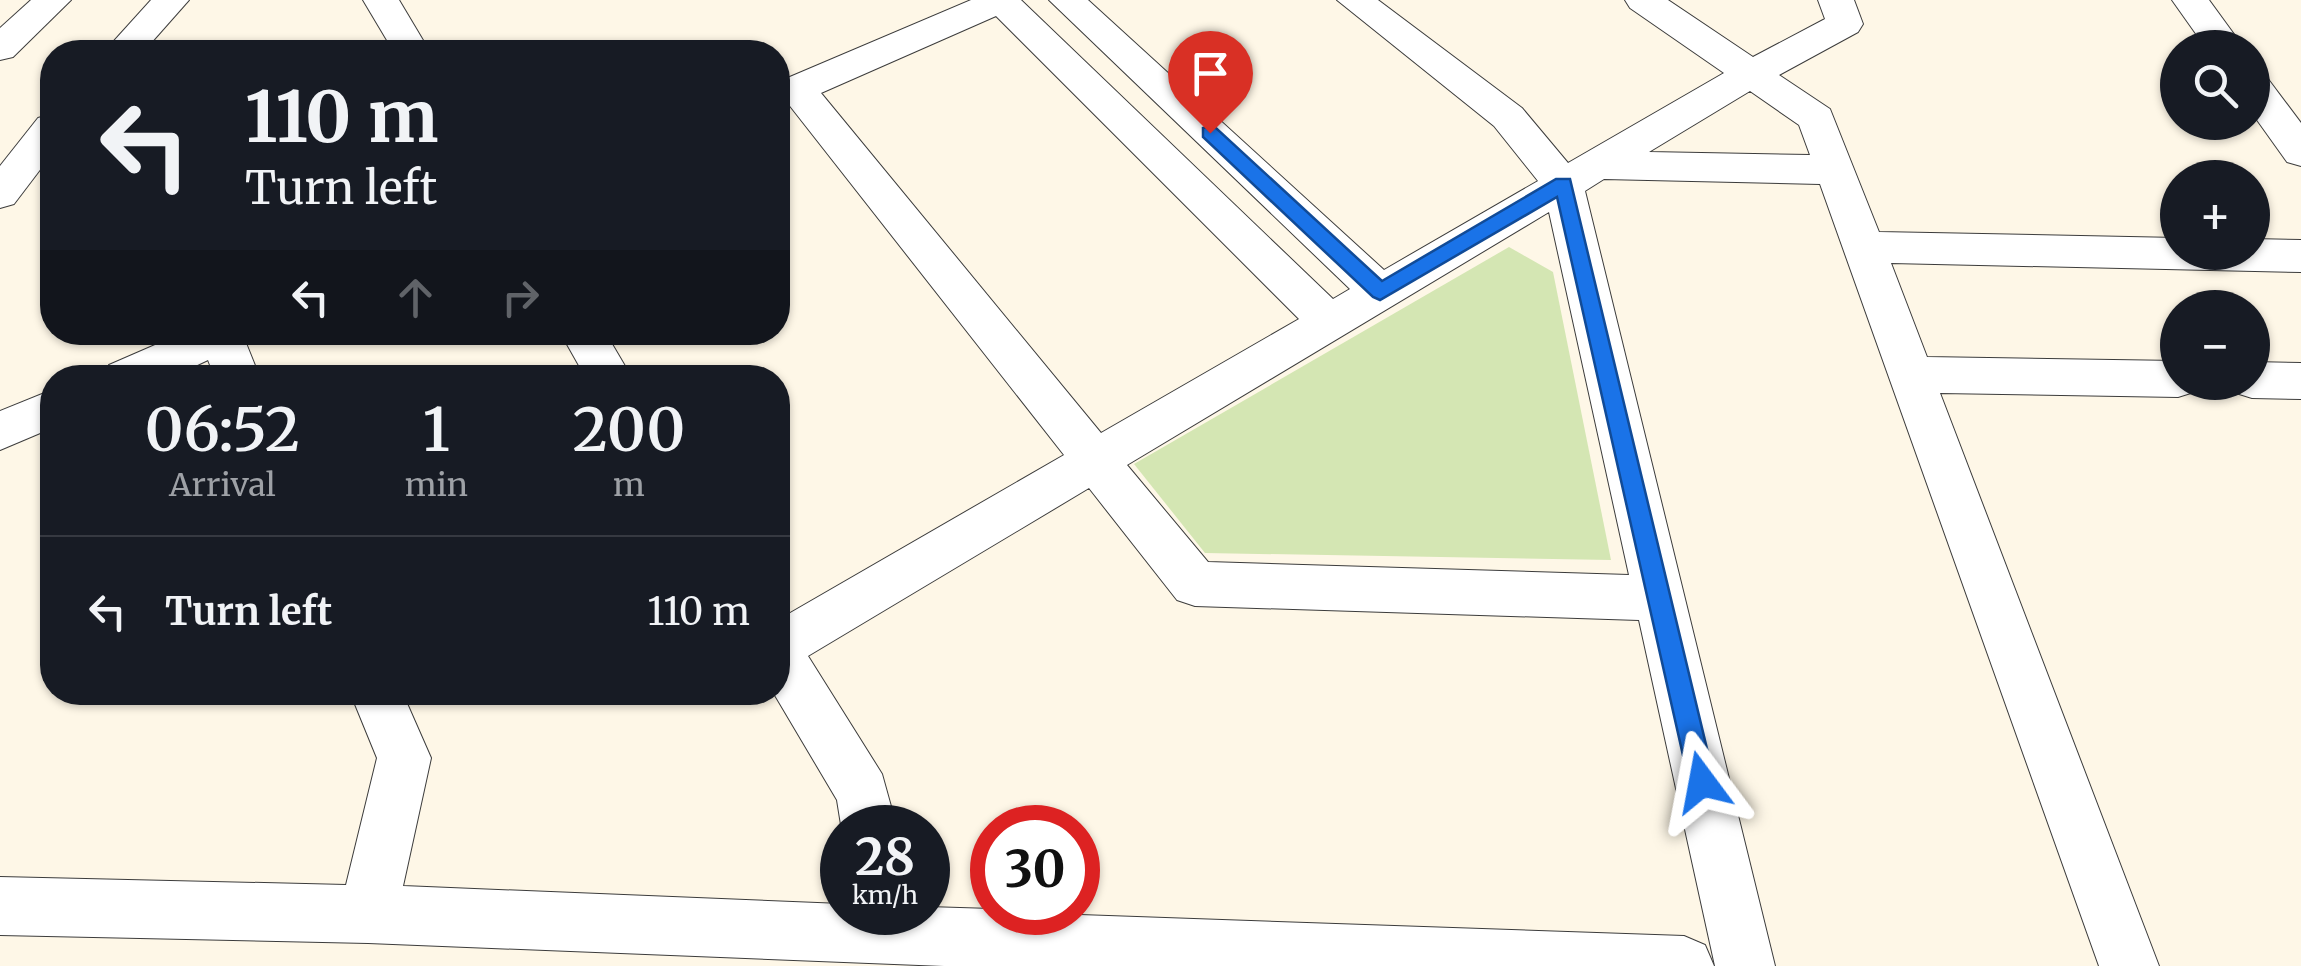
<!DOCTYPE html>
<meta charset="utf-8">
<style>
:root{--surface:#171b24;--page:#20242c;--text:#f1f3f6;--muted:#9ea1a6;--line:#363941}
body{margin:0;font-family:Merriweather,serif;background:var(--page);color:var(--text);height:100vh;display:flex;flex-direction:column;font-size:38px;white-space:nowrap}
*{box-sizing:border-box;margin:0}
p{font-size:32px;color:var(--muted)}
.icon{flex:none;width:55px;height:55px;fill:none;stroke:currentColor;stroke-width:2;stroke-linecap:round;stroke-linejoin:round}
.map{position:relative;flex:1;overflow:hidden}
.details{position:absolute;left:40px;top:365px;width:750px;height:340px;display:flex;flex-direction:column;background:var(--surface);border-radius:40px;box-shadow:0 2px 8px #0004}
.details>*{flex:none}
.top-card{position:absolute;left:40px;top:40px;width:750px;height:305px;border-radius:40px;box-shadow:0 2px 8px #0004;background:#171b24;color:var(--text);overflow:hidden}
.controls{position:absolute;left:2160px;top:30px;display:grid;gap:20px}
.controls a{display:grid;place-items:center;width:110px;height:110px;border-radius:50%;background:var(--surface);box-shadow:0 2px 8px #0004;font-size:50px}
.speed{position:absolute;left:820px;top:805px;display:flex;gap:20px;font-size:50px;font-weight:700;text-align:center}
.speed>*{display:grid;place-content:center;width:130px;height:130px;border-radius:50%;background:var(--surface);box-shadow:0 2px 8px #0004;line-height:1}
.speed small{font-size:25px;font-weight:400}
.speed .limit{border:15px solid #d22;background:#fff;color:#111}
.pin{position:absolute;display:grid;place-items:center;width:85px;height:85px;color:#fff;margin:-102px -42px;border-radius:50% 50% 50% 0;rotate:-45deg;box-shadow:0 0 10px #0007}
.pin .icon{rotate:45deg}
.me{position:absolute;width:110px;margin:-55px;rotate:347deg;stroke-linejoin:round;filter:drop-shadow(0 0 8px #0008)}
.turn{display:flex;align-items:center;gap:35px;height:210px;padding:0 40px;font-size:45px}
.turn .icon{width:130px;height:130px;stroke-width:2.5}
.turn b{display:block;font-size:70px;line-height:85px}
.lanes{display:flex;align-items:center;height:95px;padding:0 40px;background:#0003;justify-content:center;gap:50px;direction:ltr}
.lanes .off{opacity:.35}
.eta{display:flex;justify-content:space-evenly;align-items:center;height:170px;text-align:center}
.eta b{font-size:60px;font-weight:600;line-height:70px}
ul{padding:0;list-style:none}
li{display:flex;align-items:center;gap:30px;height:150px;padding:0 40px;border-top:2px solid var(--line)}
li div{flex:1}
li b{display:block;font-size:38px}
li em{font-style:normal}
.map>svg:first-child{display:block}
.green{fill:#d4e6b3}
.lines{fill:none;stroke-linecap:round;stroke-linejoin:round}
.minor-casing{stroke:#3c3c3c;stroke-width:2}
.minor{fill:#fff;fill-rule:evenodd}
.route{fill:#1a73e8;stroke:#114b97;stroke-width:2.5}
</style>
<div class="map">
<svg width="2301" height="966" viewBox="0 0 2301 966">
<rect width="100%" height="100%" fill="#fef7e7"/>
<path class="green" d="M1509,247L1553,272L1611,560L1205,553L1134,464Z"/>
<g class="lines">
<defs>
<g id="minor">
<path d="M31,0H71L13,57L0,60V28Z"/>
<path d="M151,0H189L143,52H104Z"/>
<path d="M363,0H399L430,52H394Z"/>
<path d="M971,0H1021L1333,299L1350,289L1049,0H1088L1384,270L1538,181L1494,126L1337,0H1378L1522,108L1568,163L1724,73L1630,8L1625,0H1668L1753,57L1825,19L1818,0H1854L1863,24L1858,32L1779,75L1830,109L1879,232L2178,238V252H2252V239L2301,240V272L1891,263L1927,357L2178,361V382H2199L2194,392L2178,397L1940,393L2159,966H2099L1820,184L1604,179L1585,191L1775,966H1715L1639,620L1195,606L1177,600L1089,488L808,656L882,774L897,828H842V831L837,800L773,692H778V620L1064,455L790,106L778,110V82ZM996,16L1299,319L1101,433L821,93ZM1750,91L1799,125L1810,155L1649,152ZM1549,212L1629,575L1208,562L1127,465Z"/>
<path d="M2172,0H2209L2244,48H2206Z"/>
<path d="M2252,71L2265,75L2301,123V166L2287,162L2252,113Z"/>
<path d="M52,114V154L14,204L0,208V166L38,118Z"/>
<path d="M185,332H252L246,343L260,378H215L208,360L170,378H103L109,365Z"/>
<path d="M560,332H605L632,378H586Z"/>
<path d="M2252,362L2301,363V399L2252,398L2236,393L2231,382H2252Z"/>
<path d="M52,390V428L0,450V411Z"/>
<path d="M350,692H402L431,758L403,886L842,904V912H928V907L992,909V912L1684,936L1705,945L1714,966H944L368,943L0,935V877L346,885L377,758Z"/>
</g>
</defs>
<use href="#minor" class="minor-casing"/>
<use href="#minor" class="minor"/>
</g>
<path class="route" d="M1210,126L1216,128L1382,281L1556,179H1570L1715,782L1712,791L1702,794L1693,791L1689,782L1557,197L1380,300L1373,297L1203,137V128Z"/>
</svg>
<div class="controls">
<a><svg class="icon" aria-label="search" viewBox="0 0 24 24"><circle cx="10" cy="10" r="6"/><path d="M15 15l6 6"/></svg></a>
<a>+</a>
<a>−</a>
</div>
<div class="speed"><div>28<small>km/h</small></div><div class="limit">30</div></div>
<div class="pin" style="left:1210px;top:133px;background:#d93025"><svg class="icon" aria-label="arrive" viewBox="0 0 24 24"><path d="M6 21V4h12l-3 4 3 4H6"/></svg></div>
<svg class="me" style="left:1702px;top:782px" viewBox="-20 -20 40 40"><path d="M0-17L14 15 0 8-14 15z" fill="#1a73e8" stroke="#fff" stroke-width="4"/></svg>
<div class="top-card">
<div class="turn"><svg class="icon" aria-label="left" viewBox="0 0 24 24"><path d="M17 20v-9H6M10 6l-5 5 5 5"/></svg><div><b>110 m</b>Turn left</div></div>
<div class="lanes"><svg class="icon" aria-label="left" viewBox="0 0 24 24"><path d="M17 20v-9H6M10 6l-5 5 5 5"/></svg><svg class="icon off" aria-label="ahead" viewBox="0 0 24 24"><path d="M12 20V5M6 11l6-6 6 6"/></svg><svg class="icon off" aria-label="right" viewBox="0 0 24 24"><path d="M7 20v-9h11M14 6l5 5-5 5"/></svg></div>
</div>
<section class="details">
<div class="eta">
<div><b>06:52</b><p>Arrival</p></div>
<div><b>1</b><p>min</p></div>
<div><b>200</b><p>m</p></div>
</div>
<ul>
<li><svg class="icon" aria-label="left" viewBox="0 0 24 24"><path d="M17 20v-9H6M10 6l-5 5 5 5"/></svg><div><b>Turn left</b></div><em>110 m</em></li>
</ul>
</section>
</div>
